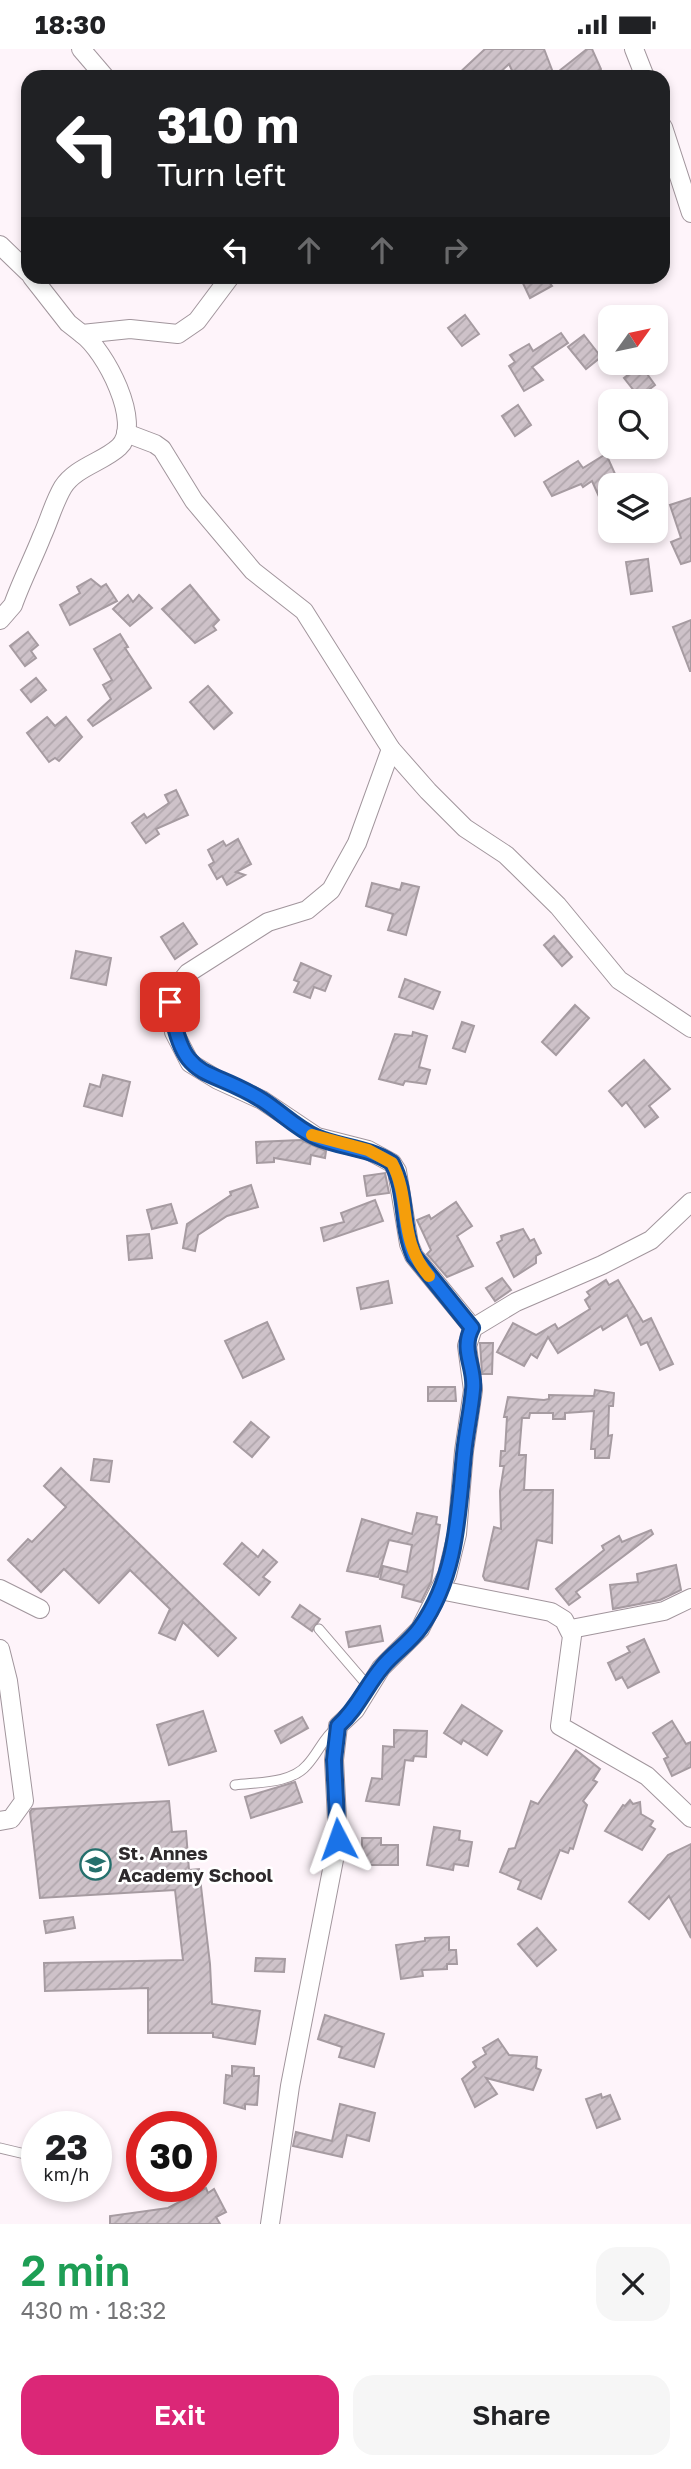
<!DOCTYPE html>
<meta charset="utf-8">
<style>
:root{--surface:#fff;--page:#f6f6f6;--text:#202124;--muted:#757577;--accent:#db2777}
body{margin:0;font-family:"Golos Text",sans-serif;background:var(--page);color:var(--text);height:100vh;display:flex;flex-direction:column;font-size:26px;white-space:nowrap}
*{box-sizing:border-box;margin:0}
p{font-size:23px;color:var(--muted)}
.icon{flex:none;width:38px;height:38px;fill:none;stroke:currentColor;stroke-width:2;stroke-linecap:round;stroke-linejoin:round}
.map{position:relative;height:2175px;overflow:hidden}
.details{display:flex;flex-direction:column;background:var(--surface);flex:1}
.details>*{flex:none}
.guide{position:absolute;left:21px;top:21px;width:649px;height:214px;border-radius:21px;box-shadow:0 4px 10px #0003;background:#202124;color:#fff;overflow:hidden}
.needle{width:46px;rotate:57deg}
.tools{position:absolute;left:598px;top:256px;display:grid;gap:14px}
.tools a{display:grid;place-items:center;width:70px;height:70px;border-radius:14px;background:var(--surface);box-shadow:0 4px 10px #0003;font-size:35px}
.speed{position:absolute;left:21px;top:2062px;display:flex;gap:14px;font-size:35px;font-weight:700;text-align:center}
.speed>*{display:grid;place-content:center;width:91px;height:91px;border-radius:50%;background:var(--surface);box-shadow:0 4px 10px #0003;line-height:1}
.speed small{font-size:18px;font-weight:400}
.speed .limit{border:10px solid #d22;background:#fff;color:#111}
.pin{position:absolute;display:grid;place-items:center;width:60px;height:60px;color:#fff;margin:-30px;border-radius:14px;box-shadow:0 4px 10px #0006}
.me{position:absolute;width:77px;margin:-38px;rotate:356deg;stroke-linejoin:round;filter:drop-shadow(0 0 5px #0008)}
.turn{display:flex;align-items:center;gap:24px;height:147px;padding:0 21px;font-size:32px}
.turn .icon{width:91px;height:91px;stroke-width:2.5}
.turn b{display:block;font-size:49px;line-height:60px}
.lanes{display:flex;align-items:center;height:66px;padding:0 21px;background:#0003;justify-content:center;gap:35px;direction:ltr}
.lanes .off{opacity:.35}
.round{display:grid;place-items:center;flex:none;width:74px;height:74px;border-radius:21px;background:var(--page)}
.head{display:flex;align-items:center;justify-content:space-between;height:119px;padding:0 21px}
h1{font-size:42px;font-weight:600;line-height:52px;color:#1e9e55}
.cta{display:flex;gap:14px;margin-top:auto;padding:14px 21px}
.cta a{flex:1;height:80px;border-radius:21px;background:var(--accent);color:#fff;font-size:28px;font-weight:600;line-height:80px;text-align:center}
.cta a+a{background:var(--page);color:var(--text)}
.status{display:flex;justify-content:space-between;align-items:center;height:49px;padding:0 35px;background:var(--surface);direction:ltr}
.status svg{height:19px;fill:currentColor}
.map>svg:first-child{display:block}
.building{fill:url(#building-hatch);stroke:#a69ba1;stroke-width:2}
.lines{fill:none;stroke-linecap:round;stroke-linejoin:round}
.service-casing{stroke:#a1959c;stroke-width:11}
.minor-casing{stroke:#a1959c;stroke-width:20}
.service{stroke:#fff;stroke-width:9}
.minor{stroke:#fff;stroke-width:18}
.route-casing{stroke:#114b97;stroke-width:18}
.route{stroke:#1a73e8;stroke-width:12}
.slow{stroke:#f59e0b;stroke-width:12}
.labels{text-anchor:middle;stroke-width:5;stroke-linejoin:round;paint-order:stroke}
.poi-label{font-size:19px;font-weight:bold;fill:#2e2a2c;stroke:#fff;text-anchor:start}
</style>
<div class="status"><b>18:30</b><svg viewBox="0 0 49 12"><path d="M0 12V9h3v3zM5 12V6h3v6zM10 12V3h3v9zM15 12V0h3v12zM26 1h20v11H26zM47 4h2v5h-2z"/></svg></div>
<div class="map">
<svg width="691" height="2175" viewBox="0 0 691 2175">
<defs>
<pattern id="building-hatch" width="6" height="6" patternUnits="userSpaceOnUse" patternTransform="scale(1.75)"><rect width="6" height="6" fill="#cec2c9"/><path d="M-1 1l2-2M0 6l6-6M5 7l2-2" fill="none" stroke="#b1a7ad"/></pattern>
</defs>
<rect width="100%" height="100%" fill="#fef4fa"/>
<g class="building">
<path d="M485,0H544L554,26L587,0H592L601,20L595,28H515L509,15L495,28H455Z"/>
<path d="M520,228H545L552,237L530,249Z"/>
<path d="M465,266L479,285L462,297L448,279Z"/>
<path d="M561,284L568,294L532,318L543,331L524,342L509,317L515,313L510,306L529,295L533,302Z"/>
<path d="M584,286L601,308L586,320L568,298Z"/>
<path d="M636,320L640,325L645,322L655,336L639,348L624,329Z"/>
<path d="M518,356L531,376L515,387L502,367Z"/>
<path d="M606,405L620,436H611V445L600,450L592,432L583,438L581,435L552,447L544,433L578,412L583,419Z"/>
<path d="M691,449V512L681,515L671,493L681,489L670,456Z"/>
<path d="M648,510L652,542L631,545L626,513Z"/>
<path d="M91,530L101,538L106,535L117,552L70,576L60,556L80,544L77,538Z"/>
<path d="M190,536L219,571L213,577L216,581L195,594L162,560Z"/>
<path d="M128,546L133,553L139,546L152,559L130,577L113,560Z"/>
<path d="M691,571V622H690L673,578Z"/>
<path d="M28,583L38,596L31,602L36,609L25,617L10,597Z"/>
<path d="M120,585L128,598L125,599L151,639L93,677L88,671L111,650L103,636L112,631L94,600Z"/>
<path d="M36,629L46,641L31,653L21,641Z"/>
<path d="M208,637L232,664L214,680L190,653Z"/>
<path d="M47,668L55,677L66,668L82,688L59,712L55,709L49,713L27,684Z"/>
<path d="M176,741L188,766L156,780L159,785L146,794L132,774L144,765L147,769L169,754L165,746Z"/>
<path d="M238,790L251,815L236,823L245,826L227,836L222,827L217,830L209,816L214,813L208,801L223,792L226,797Z"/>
<path d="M372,834L400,841L402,834L419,838L406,886L388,881L393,865L366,857Z"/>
<path d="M183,874L197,895L175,910L161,888Z"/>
<path d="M554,887L572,908L562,917L544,896Z"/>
<path d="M76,902L111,909L106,936L71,929Z"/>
<path d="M301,914L331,927L325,942L314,938L310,949L294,943L299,933L294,931Z"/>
<path d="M405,930L440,943L433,960L399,948Z"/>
<path d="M575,956L589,969L556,1006L542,993Z"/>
<path d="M462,973L474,977L465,1003L453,999Z"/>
<path d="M413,983L427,987L419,1018L430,1021L426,1035L405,1032L403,1036L379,1030L395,985L412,987Z"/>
<path d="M644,1011L670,1040L649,1057L658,1068L645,1078L626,1053L622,1057L609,1042Z"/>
<path d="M103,1026L130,1033L122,1067L84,1057L90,1035L100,1038Z"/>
<path d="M301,1091L326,1102L325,1109L311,1106L310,1115L274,1109V1113L257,1114L256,1093Z"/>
<path d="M385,1124L389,1144L367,1147L364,1127Z"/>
<path d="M251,1136L258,1158L227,1167L198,1186L195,1202L183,1199L187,1175L231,1146L230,1143Z"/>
<path d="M375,1151L383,1172L324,1192L321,1179L344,1173L341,1164Z"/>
<path d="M456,1153L472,1177L457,1187L473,1217L447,1228L427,1205L431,1201L417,1171L429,1166L431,1170Z"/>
<path d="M171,1155L177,1174L152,1180L147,1161Z"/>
<path d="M523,1180L530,1192L534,1190L541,1204L536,1207V1214L514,1228L497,1194L502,1191L501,1187Z"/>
<path d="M149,1185L152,1209L129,1211L127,1187Z"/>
<path d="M502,1229L511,1241L495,1252L486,1239Z"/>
<path d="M606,1231L609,1236L618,1231L643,1273L651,1269L673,1315L660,1321L647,1293L641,1296L627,1266L603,1281L601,1277L558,1304L548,1288L537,1309L531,1305L524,1317L497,1303L513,1274L536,1286L555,1275L558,1280L590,1260L585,1251L590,1247L587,1243Z"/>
<path d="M388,1232L392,1254L361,1260L357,1239Z"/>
<path d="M267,1273L284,1310L243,1329L225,1292Z"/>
<path d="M480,1294H493L492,1325H482Z"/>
<path d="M428,1338H455L456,1352H428Z"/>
<path d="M595,1341L614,1344L613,1357H609L608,1387L612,1386L609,1409H595V1400H591L594,1362L565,1364V1370H553V1364H530L529,1369H522L519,1406H526L524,1441H553L552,1494L537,1491L528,1540L485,1531L483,1527L494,1478L501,1480L500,1442L504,1417H500L501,1402H505L507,1368H504L508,1348L544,1351L549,1350V1346L594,1347Z"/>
<path d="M251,1373L269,1388L252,1408L234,1393Z"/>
<path d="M94,1410L112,1412L109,1433L91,1431Z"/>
<path d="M61,1419L236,1589L218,1607L183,1573L175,1591L159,1584L170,1560L130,1521L99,1554L64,1520L41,1543L8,1511L28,1490L32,1493L66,1458L44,1437Z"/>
<path d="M417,1464L437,1468L436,1475L440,1476L431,1533L421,1553L402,1548L404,1536L380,1530L383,1517L407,1523L412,1496L389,1491L378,1528L347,1522L362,1470L412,1485Z"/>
<path d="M651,1481L653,1485L576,1543L580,1548L569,1556L556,1540L604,1501L602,1497L619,1487L622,1493Z"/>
<path d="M242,1494L258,1508L263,1501L277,1513L263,1528L270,1533L259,1546L224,1515Z"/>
<path d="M676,1516L681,1541L660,1551L613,1560L610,1536L638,1533L637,1525Z"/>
<path d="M300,1556L320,1570L312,1582L292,1568Z"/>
<path d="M380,1577L383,1592L349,1598L346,1583Z"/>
<path d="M644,1590L659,1623L628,1639L622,1628L616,1631L608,1614L630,1603L627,1598Z"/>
<path d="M462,1656L502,1682L487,1706L463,1691L461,1695L444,1684Z"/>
<path d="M203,1662L216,1702L169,1716L157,1676Z"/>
<path d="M302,1668L308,1679L281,1694L275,1682Z"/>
<path d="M672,1672L686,1695L691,1693V1718L672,1727L664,1710L668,1708L653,1684Z"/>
<path d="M394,1681L427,1682L426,1708L414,1707L413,1712L405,1711L399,1756L366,1752L372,1729L382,1730L383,1697L394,1698Z"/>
<path d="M576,1701L600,1720L593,1731L597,1733L583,1752L587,1756L573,1800L570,1799L568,1804L560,1801L541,1850L518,1840L521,1832L500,1823L509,1800L515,1799L531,1752L538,1755Z"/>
<path d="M295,1733L302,1753L251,1769L245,1748Z"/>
<path d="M630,1751L633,1755L640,1753L641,1765L653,1772L650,1777L655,1780L642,1801L605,1782L623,1756L625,1757Z"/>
<path d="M169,1752L172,1783L186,1782L189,1821L199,1820L210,1915L212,1955L260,1962L255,1995L213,1988V1984H148V1939L45,1942L44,1914L183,1911L175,1841L40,1849L30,1763L32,1760Z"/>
<path d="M434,1778L460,1782L459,1791L472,1793L468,1817L454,1815L453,1821L427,1816Z"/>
<path d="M362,1789H381V1796H398V1816H362Z"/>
<path d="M691,1795V1889L669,1847L649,1870L629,1853L668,1806Z"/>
<path d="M73,1868L75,1879L46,1884L44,1872Z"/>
<path d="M537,1879L556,1901L537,1917L518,1895Z"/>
<path d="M449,1888V1901H456L457,1915H447V1920L422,1921L423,1927L401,1930L396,1896L425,1892V1889Z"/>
<path d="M256,1909L285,1910L284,1923L255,1922Z"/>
<path d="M325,1966L384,1985L374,2018L339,2008L342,1998L318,1990Z"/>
<path d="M498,1990L509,2006L537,2008L536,2019L541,2021L533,2041L486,2029L497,2045L475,2058L462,2030L476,2018L473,2013L486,2005L483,1999Z"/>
<path d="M232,2017L254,2019V2027H259L257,2056L245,2055V2060L224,2054L226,2026L232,2027Z"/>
<path d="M601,2045L602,2049L610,2046L620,2070L597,2079L586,2050Z"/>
<path d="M340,2055L375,2064L369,2092L347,2086L342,2108L293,2097L296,2083L332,2092Z"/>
<path d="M206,2139L208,2144L214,2140L226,2163L216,2168L220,2175H110V2167L168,2159Z"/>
</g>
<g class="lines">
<defs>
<g id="service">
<path d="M319,1580L368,1637"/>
<path d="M235,1736C257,1733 291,1735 307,1716C319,1703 323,1689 337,1678"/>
<path d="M0,2099L25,2105"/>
</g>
<g id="minor">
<path d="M81,0L105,28"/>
<path d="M634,0L645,28"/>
<path d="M663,78L691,164"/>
<path d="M0,196L28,223"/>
<path d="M32,228L68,274L82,285L130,280L178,285L197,272L230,228"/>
<path d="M126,384L155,395L162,400L194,452L253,522L304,562L391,700L428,742L465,779L506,806L558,857L619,931L691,979"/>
<path d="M0,571L13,556C21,533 33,510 42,487C49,472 54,453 63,438C76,418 103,413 119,398C144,375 104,300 82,285"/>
<path d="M391,700L357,794L331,841L307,861L268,873L188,924L171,945L170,953L174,983L190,1014L218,1031L262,1051L317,1088L368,1101L392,1114L397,1122L409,1195L414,1207L473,1279"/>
<path d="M0,1540L40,1560"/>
<path d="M440,1541L551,1563L564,1571L572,1587L560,1677L647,1727L691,1769"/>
<path d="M571,1580L664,1562L691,1549"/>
<path d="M0,1600L8,1632L24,1752L11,1770L0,1772"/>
<path d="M270,2175L290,2037L338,1790L334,1711L338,1677L355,1661L381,1619L420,1580L447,1526L457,1485L464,1402L473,1341L467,1297L473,1279L516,1253L602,1216L651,1191L691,1153"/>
</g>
</defs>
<use href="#service" class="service-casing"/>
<use href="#minor" class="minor-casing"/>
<use href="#service" class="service"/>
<use href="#minor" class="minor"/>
</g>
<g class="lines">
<defs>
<path id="route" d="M170,953C183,1036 204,1015 262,1051C281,1063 296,1079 316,1088C341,1099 368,1098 392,1114C407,1142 401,1178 414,1207L472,1279C460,1301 476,1319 473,1341C471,1363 466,1384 464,1405C458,1466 457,1527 420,1579C410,1593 394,1604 383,1617C366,1637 358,1659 338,1677L334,1711L338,1790"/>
</defs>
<use href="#route" class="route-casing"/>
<use href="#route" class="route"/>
<path class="slow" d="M312,1086L368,1101L392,1114C412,1152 397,1190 429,1227"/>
</g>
<defs>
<symbol id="school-ring" viewBox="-11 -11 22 22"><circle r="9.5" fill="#fff" stroke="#246f6c" stroke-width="1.5"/><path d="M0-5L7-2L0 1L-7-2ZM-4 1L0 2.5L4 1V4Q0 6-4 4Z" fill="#246f6c"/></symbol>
</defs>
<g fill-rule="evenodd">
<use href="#school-ring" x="78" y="1798" width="35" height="35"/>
</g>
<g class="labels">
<g class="poi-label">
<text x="118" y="1811">St. Annes<tspan x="118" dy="22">Academy School</tspan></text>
</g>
</g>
</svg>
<div class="tools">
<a><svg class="needle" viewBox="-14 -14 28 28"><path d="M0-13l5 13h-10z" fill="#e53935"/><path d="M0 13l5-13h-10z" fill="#757577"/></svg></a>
<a><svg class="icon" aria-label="search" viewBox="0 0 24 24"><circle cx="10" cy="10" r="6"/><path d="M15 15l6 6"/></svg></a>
<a><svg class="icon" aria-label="layers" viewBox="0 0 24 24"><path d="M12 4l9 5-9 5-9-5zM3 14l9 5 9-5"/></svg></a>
</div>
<div class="speed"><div>23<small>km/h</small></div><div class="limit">30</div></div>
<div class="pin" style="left:170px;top:953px;background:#d93025"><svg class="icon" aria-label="arrive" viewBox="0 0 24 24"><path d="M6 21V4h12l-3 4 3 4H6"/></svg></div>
<svg class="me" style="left:338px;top:1790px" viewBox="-20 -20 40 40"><path d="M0-17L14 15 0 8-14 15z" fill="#1a73e8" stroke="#fff" stroke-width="4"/></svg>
<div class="guide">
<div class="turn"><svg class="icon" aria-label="left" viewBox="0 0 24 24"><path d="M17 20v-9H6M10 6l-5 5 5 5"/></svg><div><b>310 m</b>Turn left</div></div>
<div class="lanes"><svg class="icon" aria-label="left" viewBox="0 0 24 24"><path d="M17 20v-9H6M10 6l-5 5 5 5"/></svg><svg class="icon off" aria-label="ahead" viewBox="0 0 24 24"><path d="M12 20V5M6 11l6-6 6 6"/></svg><svg class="icon off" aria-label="ahead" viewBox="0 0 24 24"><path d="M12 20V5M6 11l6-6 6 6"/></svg><svg class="icon off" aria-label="right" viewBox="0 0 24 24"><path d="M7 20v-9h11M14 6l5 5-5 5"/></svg></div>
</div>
</div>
<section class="details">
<div class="head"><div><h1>2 min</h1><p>430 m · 18:32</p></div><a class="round"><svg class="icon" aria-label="close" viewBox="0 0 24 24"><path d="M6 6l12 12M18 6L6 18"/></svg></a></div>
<div class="cta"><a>Exit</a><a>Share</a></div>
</section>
